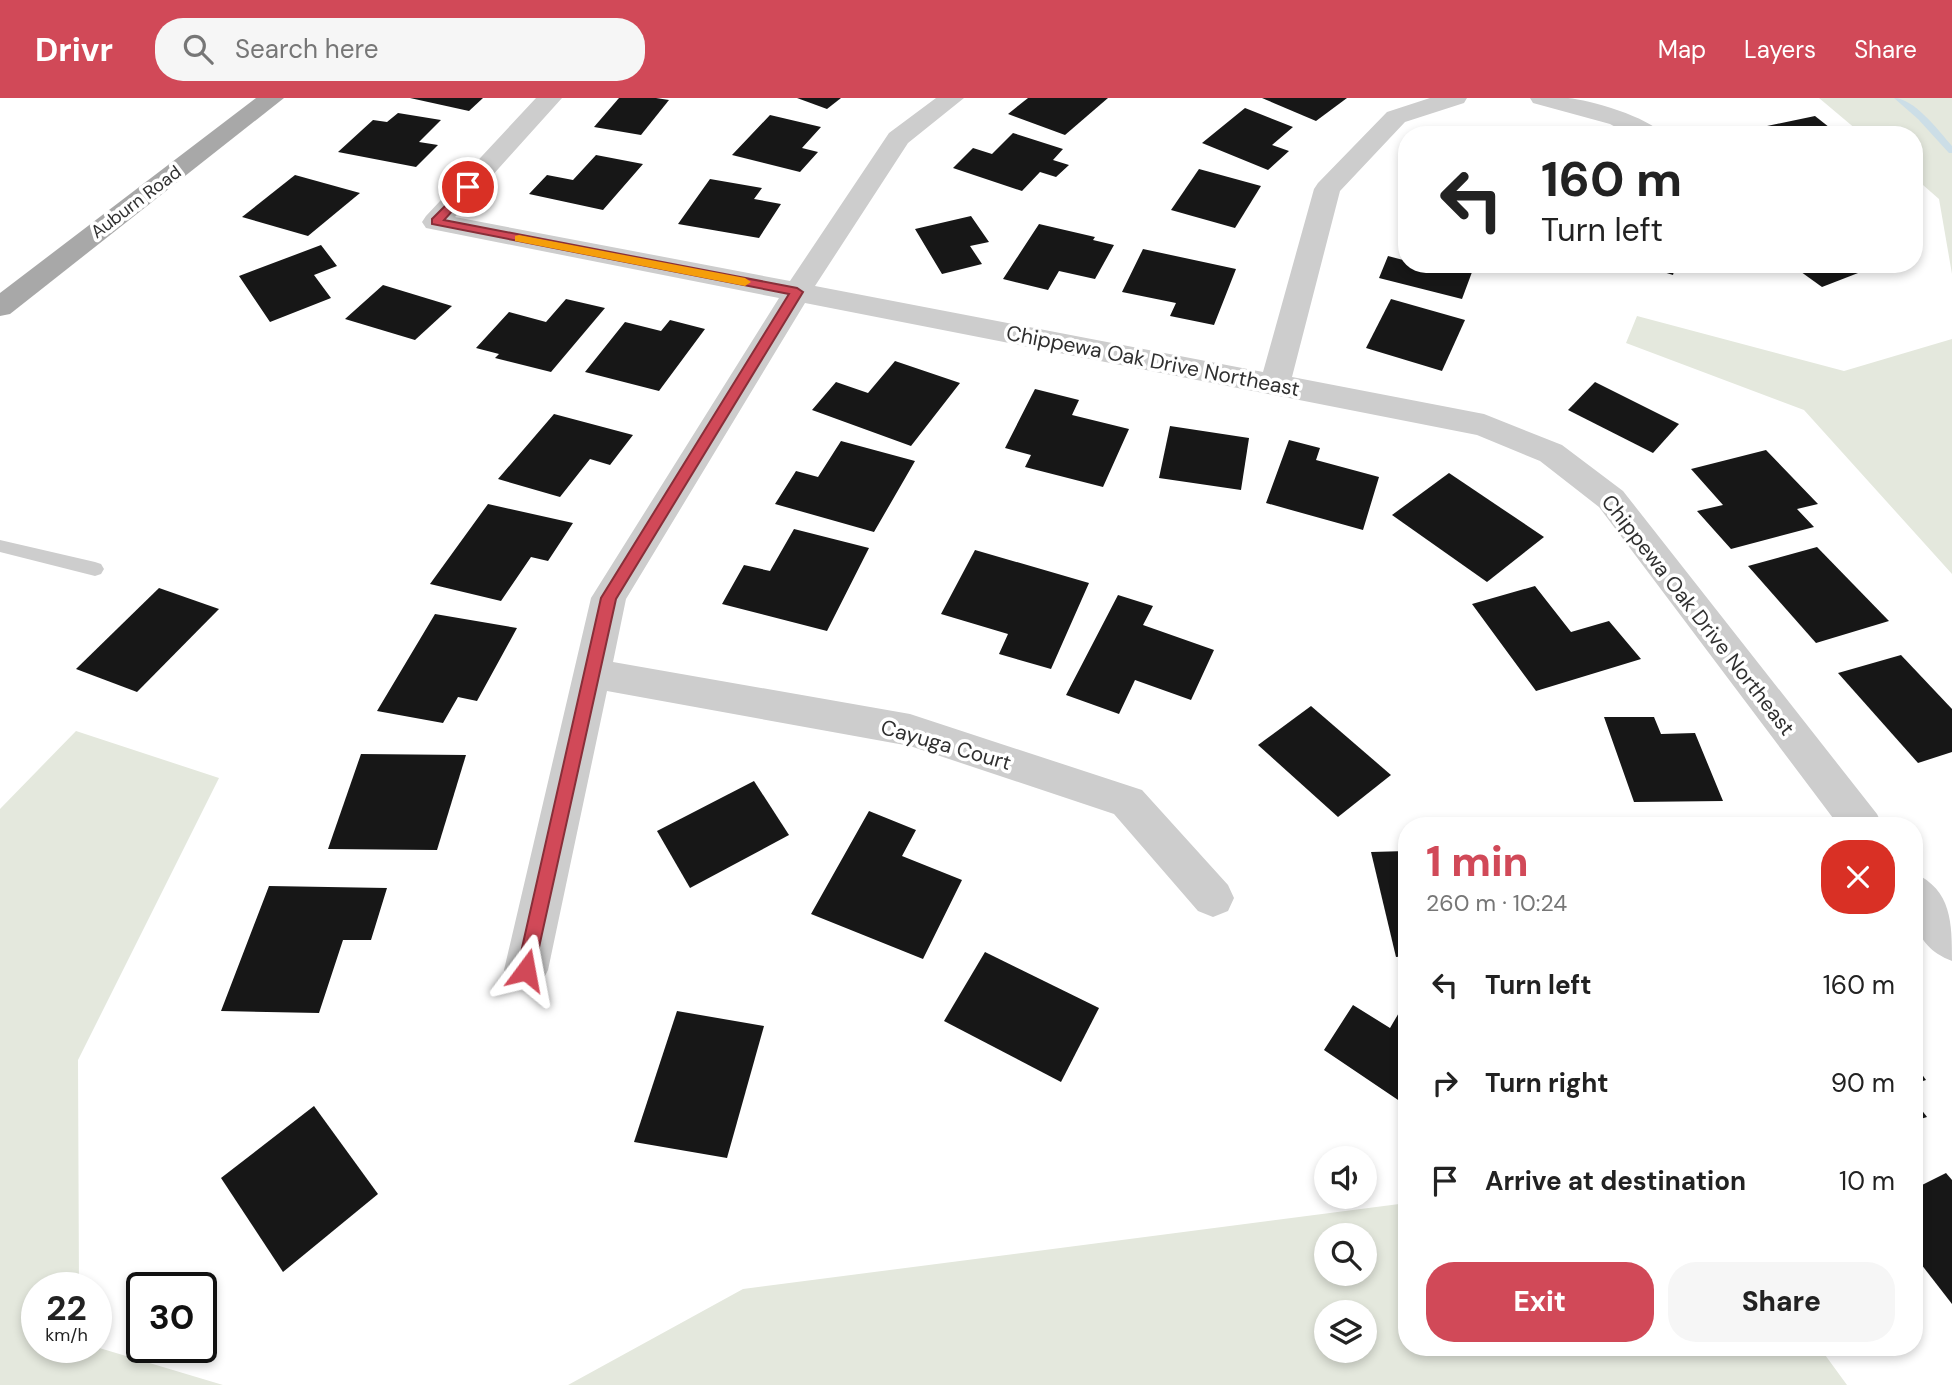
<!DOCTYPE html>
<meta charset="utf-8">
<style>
:root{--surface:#fff;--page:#f6f6f6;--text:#222;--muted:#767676;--accent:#d14958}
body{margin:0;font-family:"DM Sans",sans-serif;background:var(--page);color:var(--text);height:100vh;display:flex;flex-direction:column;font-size:26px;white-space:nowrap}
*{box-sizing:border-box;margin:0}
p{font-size:23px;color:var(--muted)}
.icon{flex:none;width:38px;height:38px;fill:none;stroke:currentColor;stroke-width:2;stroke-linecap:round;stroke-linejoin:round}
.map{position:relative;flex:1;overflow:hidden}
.drawer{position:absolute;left:1398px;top:719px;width:525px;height:539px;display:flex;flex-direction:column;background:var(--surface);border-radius:28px;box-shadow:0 4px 10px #0003}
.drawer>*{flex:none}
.top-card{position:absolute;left:1398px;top:28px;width:525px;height:147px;border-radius:28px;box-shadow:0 4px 10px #0003;background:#fff;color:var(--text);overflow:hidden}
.fabs{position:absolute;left:1314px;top:1048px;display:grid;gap:14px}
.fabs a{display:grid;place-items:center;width:63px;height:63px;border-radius:50%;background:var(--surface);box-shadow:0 4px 10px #0003;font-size:35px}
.speed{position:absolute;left:21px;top:1174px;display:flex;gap:14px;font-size:35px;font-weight:700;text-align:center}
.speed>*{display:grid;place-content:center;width:91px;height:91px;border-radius:50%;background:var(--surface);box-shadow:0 4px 10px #0003;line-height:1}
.speed small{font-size:18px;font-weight:400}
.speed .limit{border:4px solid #111;border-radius:10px;background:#fff;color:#111}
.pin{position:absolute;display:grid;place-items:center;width:60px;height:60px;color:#fff;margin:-30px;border:4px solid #fff;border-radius:50%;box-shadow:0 2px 7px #0007}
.me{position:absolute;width:77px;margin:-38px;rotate:13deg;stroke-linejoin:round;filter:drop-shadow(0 0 5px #0008)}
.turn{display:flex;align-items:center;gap:24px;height:147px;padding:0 28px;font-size:32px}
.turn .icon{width:91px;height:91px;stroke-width:2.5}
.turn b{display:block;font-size:49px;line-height:60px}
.round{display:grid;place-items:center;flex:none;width:74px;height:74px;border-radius:28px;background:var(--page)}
.headline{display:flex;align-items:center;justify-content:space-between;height:119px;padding:0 28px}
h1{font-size:42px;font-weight:800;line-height:52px;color:var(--accent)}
.cta{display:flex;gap:14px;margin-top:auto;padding:14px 28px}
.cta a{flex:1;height:80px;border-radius:28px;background:var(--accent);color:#fff;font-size:28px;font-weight:800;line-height:80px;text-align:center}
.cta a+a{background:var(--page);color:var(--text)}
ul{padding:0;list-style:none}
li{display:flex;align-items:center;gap:21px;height:98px;padding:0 28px}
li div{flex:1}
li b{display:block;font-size:26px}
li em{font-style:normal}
header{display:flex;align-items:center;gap:42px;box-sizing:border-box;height:98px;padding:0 35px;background:var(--accent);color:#fff}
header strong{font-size:33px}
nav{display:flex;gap:38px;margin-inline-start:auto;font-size:24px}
.search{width:490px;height:63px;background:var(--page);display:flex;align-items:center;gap:18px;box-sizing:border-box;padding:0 24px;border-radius:28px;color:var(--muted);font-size:26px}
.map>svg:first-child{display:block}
.green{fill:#e4e8dd;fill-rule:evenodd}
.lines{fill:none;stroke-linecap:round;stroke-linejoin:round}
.stream{fill:#ccdee7;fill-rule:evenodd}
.building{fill:#171717}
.lane{fill:#cdcdcd;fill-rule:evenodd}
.street{fill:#cdcdcd;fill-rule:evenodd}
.primary{fill:#a8a8a8;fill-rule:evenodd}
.route{fill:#d14958;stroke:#882f39;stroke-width:2}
.slow{fill:#f59e0b}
.labels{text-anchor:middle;stroke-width:7;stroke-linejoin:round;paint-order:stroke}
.far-street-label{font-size:18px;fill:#303030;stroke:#fff}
.street-label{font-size:21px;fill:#303030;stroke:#fff}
</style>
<header>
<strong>Drivr</strong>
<div class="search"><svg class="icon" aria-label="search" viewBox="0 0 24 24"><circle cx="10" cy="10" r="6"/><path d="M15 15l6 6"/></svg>Search here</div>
<nav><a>Map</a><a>Layers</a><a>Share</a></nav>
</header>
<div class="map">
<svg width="1952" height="1287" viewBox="0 0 1952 1287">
<rect width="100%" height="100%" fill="#fff"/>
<g class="green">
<path d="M1819,0H1952V176L1939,101L1915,80L1914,37H1863Z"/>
<path d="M1637,218L1844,273L1952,241V476L1804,312L1626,245Z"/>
<path d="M76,633L219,680L78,962L79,1190H37V1250L96,1249L223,1287H0V711Z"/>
<path d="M1407,1105V1250H1820L1847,1287H568L743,1191ZM1326,1138H1365V1176H1326ZM1326,1214H1365V1253H1326Z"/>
</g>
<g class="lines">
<path class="stream" d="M1894,0C1914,0 1939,33 1952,48V55H1949L1918,21Z"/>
</g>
<g class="building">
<path d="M410,0H483L469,13Z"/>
<path d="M619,0H656L669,2L641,37L594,29Z"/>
<path d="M797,0H841L827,11Z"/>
<path d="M1028,0H1108L1065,37L1008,16Z"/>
<path d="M1262,0H1347L1316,23Z"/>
<path d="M1245,10L1293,29L1272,47L1289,53L1268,72L1202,45Z"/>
<path d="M398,15L441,22L419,44L438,47L416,69L338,54L373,22L387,24Z"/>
<path d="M770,17L821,29L802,50L818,54L800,74L732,57Z"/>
<path d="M1815,18L1839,37H1778L1767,28Z"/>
<path d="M1013,35L1063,51L1053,62L1069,67L1056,79L1040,74L1022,93L953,70L973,50L992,56Z"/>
<path d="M596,57L643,66L603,112L529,96L547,77L573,82Z"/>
<path d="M1199,71L1261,88L1235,130L1171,112Z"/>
<path d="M295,77L360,95L308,138L242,119Z"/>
<path d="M710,81L762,90L754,101L781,106L759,140L678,126Z"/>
<path d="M971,118L989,144L970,148L982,166L942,176L915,131Z"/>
<path d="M1039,126L1095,139L1093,142L1114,147L1095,181L1059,173L1048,192L1003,181Z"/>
<path d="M321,147L337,168L314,177L331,200L270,224L239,178Z"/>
<path d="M1143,151L1236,171L1214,227L1170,218L1176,205L1122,194Z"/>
<path d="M1388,158L1407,163V166H1475L1462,201L1379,180Z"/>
<path d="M1638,166H1676L1673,177Z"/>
<path d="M1790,166H1866L1871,170L1822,189Z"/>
<path d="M383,187L452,208L415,242L345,221Z"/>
<path d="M566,201L605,210L551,274L495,260L499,256L476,250L509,214L546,224Z"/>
<path d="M1391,201L1465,222L1442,273L1366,250Z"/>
<path d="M670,222L705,231L659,293L585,274L625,224L661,233Z"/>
<path d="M895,263L960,285L911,348L812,312L836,284L868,295Z"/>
<path d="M1595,284L1679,326L1653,355L1568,312Z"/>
<path d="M1035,291L1079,302L1072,317L1129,331L1103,389L1025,369L1031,357L1005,350Z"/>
<path d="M554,316L633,337L610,367L590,361L560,399L498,381Z"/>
<path d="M1170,328L1249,340L1241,392L1159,380Z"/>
<path d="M1289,342L1320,350L1316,362L1379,379L1363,432L1266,405Z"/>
<path d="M841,343L915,363L874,434L775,406L796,373L818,379Z"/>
<path d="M1766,352L1818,406L1797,411L1814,429L1731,451L1697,413L1723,407L1691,371Z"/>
<path d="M1449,375L1544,439L1487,484L1392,417Z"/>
<path d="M488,406L573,425L548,463L531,459L501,503L430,486Z"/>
<path d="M794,431L869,450L827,533L722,506L744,467L770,473Z"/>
<path d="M1817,449L1889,523L1816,545L1748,468Z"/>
<path d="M975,452L1089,485L1051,571L999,556L1008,536L941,516Z"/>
<path d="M1535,488L1571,534L1609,523L1641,561L1536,593L1472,506Z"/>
<path d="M159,490L219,511L137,594L76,571Z"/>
<path d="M1118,497L1153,508L1143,527L1214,552L1191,602L1135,582L1119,616L1066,597Z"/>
<path d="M435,516L517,530L477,603L458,599L443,625L377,613Z"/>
<path d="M1901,557L1952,611V654L1918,665L1838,575Z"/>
<path d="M1311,608L1391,677L1338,719L1258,647Z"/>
<path d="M1604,619H1654L1661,636L1695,635L1723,703L1634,704Z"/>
<path d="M361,656L466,657L437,752L328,751Z"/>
<path d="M754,683L789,737L690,790L657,733Z"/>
<path d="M869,713L916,732L902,758L962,782L923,861L811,816Z"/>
<path d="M1407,753V858L1396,859L1371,754Z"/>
<path d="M269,788L387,790L371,842H343L319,915L221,913Z"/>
<path d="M985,854L1099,910L1061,984L944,923Z"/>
<path d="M1407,901V1008L1324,952L1353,907L1390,930Z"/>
<path d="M677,913L764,928L727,1060L634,1044Z"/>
<path d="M1914,965L1926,982L1914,986Z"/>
<path d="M1914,1002L1927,1019L1914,1023Z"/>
<path d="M314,1008L378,1096L283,1174L221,1080Z"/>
<path d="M1946,1075L1952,1082V1206L1914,1157V1091Z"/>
</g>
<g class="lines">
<path class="lane" d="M0,442L95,464L101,466L104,471L101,476L95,478L0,454Z"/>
<g class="street">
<path d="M536,0H562L455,119L790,183L889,35L936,0H964L908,45L815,188L1263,274L1314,91L1318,85L1387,14L1430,0H1467L1464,5L1405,24L1340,93L1292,279L1484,316L1562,347L1623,393L1877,716L1883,728H1839L1599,409L1540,363L1477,337L805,205L626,501L613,564L910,616L1142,692L1228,787L1234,800L1228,813L1213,819L1198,813L1114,716L910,648L607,593L548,872L541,886L526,892L511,886L504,872L591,500L779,200L426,130L422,124L426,118Z"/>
<path d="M1530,0C1542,0 1555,0 1568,0C1589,2 1650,19 1663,37H1630L1610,26L1533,5Z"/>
<path d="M1914,775C1952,792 1952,825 1952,863C1909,846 1914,814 1914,775Z"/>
</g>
<path class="primary" d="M256,0H284L10,216L0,218V195Z"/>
</g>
<path class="route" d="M468,85L474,89L444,122L797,190L803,194L616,501L534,872L532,877L526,880L519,877L517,872L601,500L789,196L432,126V121Z"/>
<path class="slow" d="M519,137L745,180L751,184L745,188L515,143V138Z"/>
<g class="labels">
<g class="far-street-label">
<text transform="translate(136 104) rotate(-37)" y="6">Auburn Road</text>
</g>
<g class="street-label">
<text transform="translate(1153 263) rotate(11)" y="7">Chippewa Oak Drive Northeast</text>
<text transform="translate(1698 517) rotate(52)" y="7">Chippewa Oak Drive Northeast</text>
<text transform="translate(946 647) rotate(16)" y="7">Cayuga Court</text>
</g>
</g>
</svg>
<div class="fabs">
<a><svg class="icon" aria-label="sound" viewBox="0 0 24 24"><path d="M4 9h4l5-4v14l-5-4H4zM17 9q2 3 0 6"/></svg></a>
<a><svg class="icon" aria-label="search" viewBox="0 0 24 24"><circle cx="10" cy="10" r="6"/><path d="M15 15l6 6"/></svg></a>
<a><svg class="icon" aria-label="layers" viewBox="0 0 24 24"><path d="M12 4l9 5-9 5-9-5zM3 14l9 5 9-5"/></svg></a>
</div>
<div class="speed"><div>22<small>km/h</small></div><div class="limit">30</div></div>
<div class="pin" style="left:468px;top:89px;background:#d93025"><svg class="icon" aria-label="arrive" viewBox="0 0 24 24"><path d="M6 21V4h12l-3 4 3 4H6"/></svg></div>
<svg class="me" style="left:526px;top:872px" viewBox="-20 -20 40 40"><path d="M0-17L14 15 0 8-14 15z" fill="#d14958" stroke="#fff" stroke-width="4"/></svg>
<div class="top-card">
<div class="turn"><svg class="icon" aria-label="left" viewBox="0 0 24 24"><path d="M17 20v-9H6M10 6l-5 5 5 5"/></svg><div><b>160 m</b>Turn left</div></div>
</div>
<section class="drawer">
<div class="headline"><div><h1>1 min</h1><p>260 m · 10:24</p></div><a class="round" style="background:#d93025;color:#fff"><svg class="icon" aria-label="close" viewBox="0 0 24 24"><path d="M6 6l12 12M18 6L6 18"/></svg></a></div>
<ul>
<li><svg class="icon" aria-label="left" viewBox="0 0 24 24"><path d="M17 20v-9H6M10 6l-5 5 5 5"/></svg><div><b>Turn left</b></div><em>160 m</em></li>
<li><svg class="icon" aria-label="right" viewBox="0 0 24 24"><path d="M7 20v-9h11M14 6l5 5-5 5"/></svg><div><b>Turn right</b></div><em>90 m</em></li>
<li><svg class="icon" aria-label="arrive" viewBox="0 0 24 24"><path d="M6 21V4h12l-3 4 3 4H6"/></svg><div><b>Arrive at destination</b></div><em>10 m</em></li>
</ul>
<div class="cta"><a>Exit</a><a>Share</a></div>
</section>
</div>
